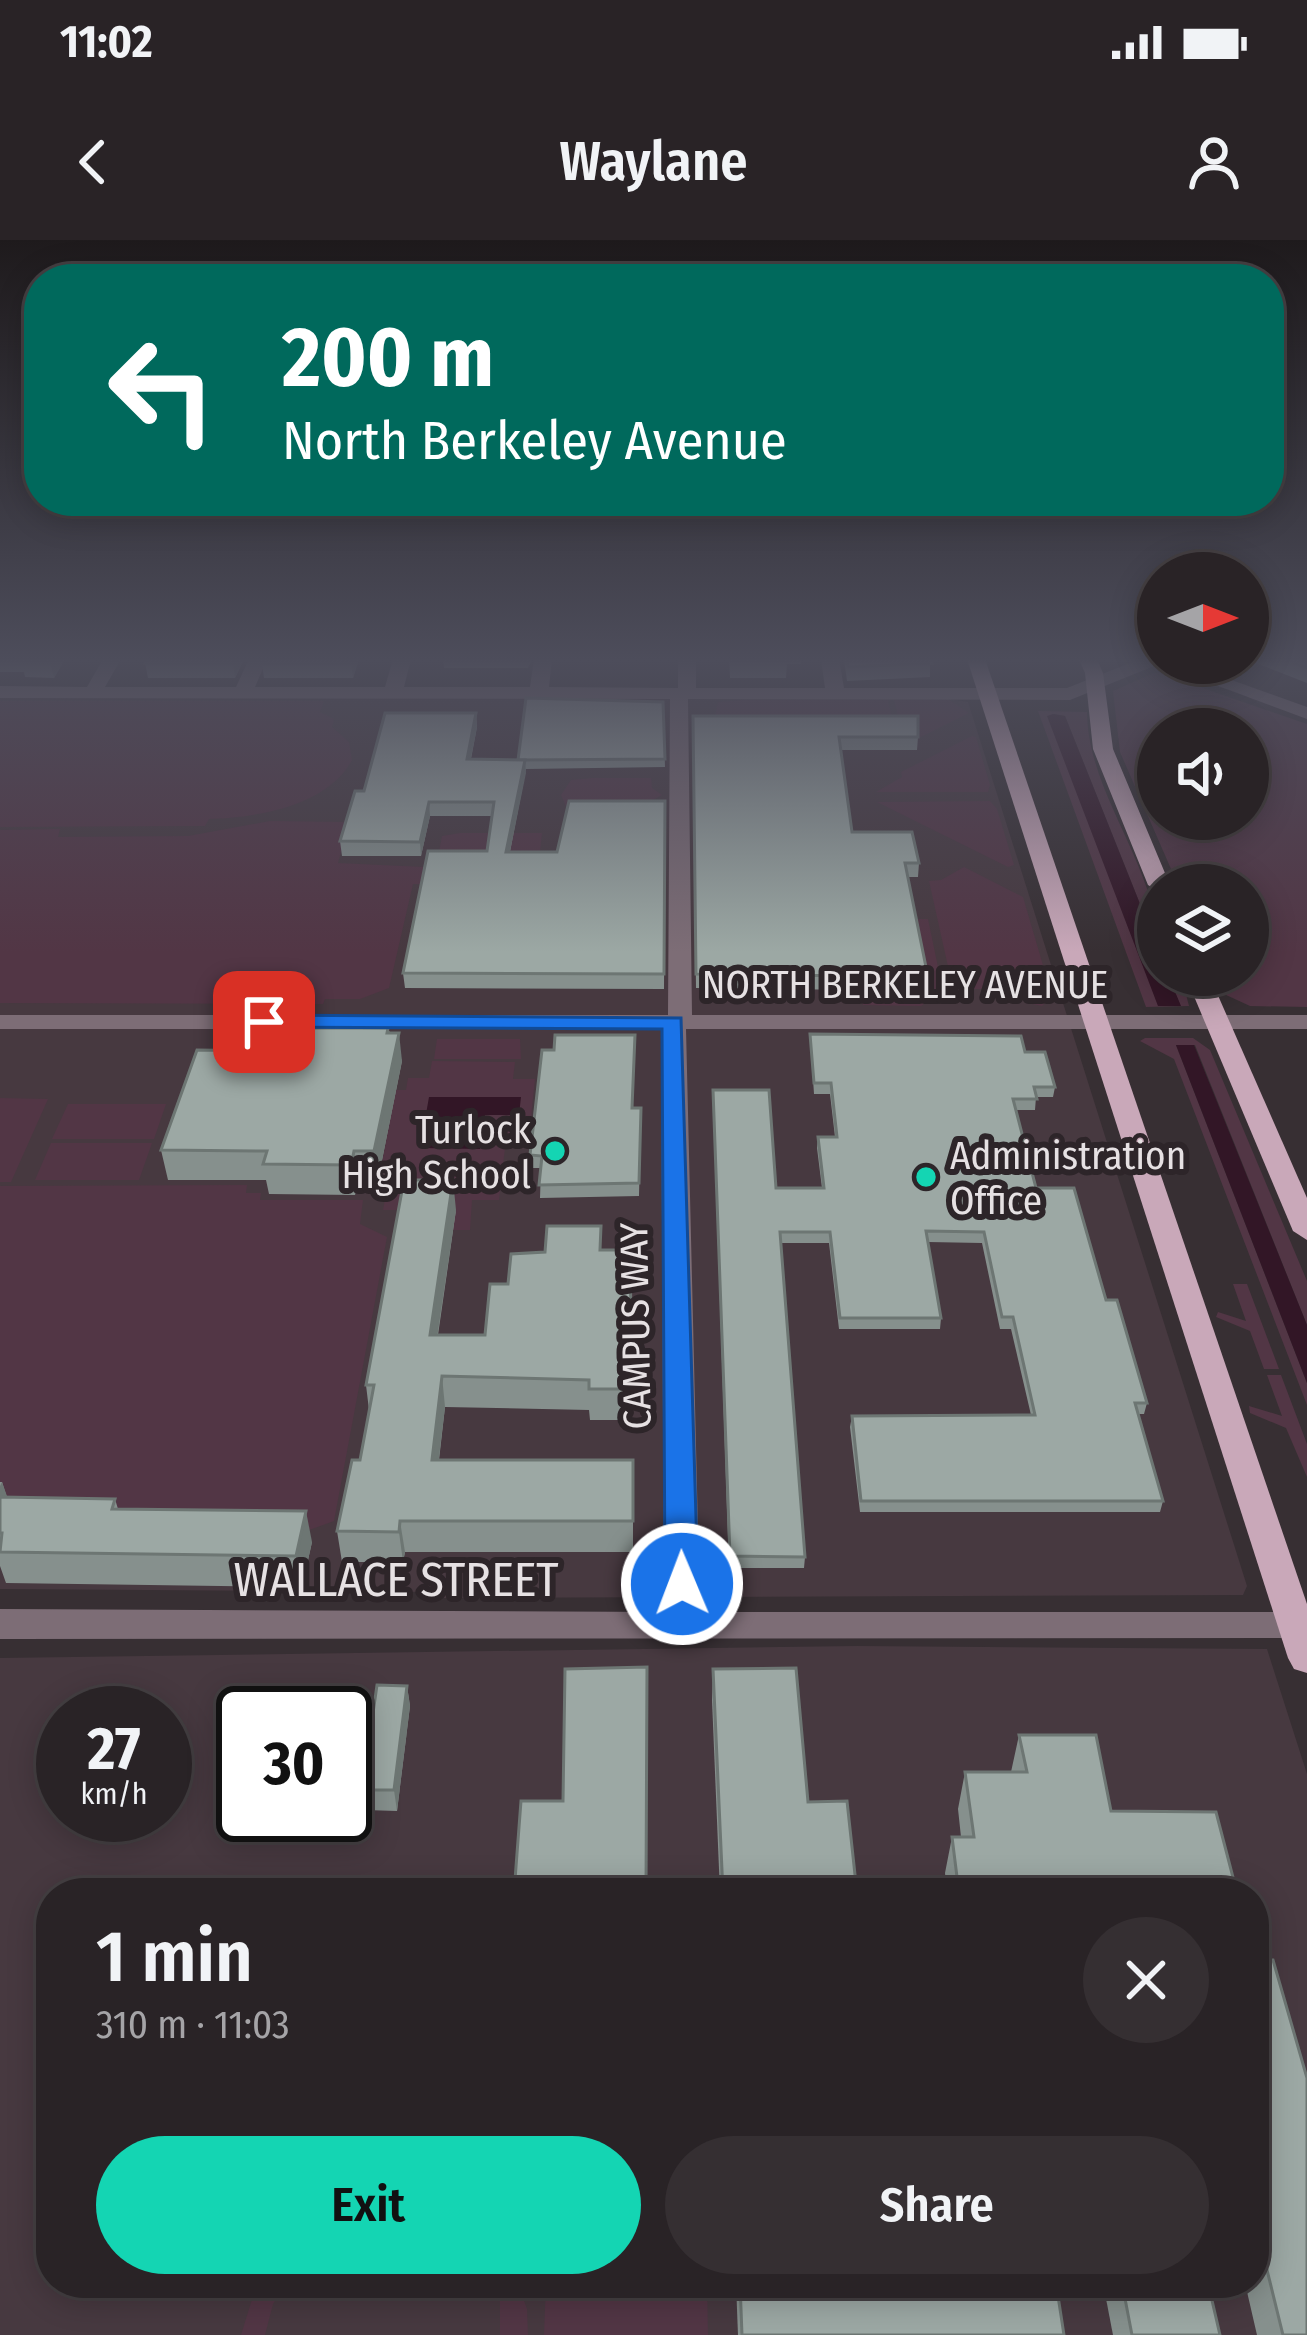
<!DOCTYPE html>
<meta charset="utf-8">
<style>
:root{--surface:#292326;--page:#352f32;--text:#f1f3f6;--muted:#a5a4a7;--line:#454043;--accent:#14d5b3}
body{margin:0;font-family:"Fira Sans Condensed",sans-serif;background:var(--page);color:var(--text);height:100vh;display:flex;flex-direction:column;font-size:45px;white-space:nowrap}
*{box-sizing:border-box;margin:0}
p{font-size:39px;color:var(--muted)}
.icon{flex:none;width:66px;height:66px;fill:none;stroke:currentColor;stroke-width:2;stroke-linecap:round;stroke-linejoin:round}
.map{position:relative;flex:1;overflow:hidden}
.panel{position:absolute;left:36px;top:1638px;width:1233px;height:420px;display:flex;flex-direction:column;background:var(--surface);border-radius:48px;box-shadow:0 6px 30px #0003,0 0 0 3px var(--line)}
.panel>*{flex:none}
.banner{position:absolute;left:24px;top:24px;width:1260px;height:252px;border-radius:48px;box-shadow:0 6px 30px #0003,0 0 0 3px var(--line);background:#00695c;color:#fff;overflow:hidden}
.needle{width:78px;rotate:90deg}
.tools{position:absolute;left:1137px;top:312px;display:grid;gap:24px}
.tools a{display:grid;place-items:center;width:132px;height:132px;border-radius:50%;background:var(--surface);box-shadow:0 6px 30px #0003,0 0 0 3px var(--line);font-size:60px}
.speed{position:absolute;left:36px;top:1446px;display:flex;gap:24px;font-size:60px;font-weight:700;text-align:center}
.speed>*{display:grid;place-content:center;width:156px;height:156px;border-radius:50%;background:var(--surface);box-shadow:0 6px 30px #0003,0 0 0 3px var(--line);line-height:1}
.speed small{font-size:30px;font-weight:400}
.speed .limit{border:6px solid #111;border-radius:18px;background:#fff;color:#111}
.pin{position:absolute;display:grid;place-items:center;width:102px;height:102px;color:#fff;margin:-51px;border-radius:24px;box-shadow:0 6px 18px #0006}
.me{position:absolute;width:132px;margin:-66px;rotate:359deg;stroke-linejoin:round;filter:drop-shadow(0 0 9px #0008)}
.turn{display:flex;align-items:center;gap:42px;height:252px;padding:0 60px;font-size:54px}
.turn .icon{width:156px;height:156px;stroke-width:2.5}
.turn b{display:block;font-size:84px;line-height:102px}
.round{display:grid;place-items:center;flex:none;width:126px;height:126px;border-radius:63px;background:var(--page)}
.head{display:flex;align-items:center;justify-content:space-between;height:204px;padding:0 60px}
h1{font-size:72px;font-weight:600;line-height:90px}
.button{display:flex;gap:24px;margin-top:auto;padding:24px 60px}
.button a{flex:1;height:138px;border-radius:72px;background:var(--accent);color:#111;font-size:48px;font-weight:600;line-height:138px;text-align:center}
.button a+a{background:var(--page);color:var(--text)}
.status{display:flex;justify-content:space-between;align-items:center;height:84px;padding:0 60px;background:var(--surface);direction:ltr}
.status svg{height:33px;fill:currentColor}
header{display:flex;justify-content:space-between;align-items:center;height:156px;padding:0 60px;background:var(--surface);font-size:54px;font-weight:600}
.map>svg:first-child{display:block}
.built{fill:#473940;fill-rule:evenodd}
.green{fill:#523645;fill-rule:evenodd}
.water{fill:#321626}
.lines{fill:none;stroke-linecap:round;stroke-linejoin:round}
.minor{fill:#7d6d76;fill-rule:evenodd}
.major{fill:#c9a8b9;fill-rule:evenodd}
.wall{fill:#86908d}
.shaded-wall{fill:#6d7673}
.building{fill:#9ca8a4;stroke:#6d7673;stroke-width:3}
.route{fill:#1a73e8;stroke:#114b97;stroke-width:3}
.poi-dot{fill:#14d5b3;stroke:#2d2529;stroke-width:4.5}
.labels{text-anchor:middle;stroke-width:12;stroke-linejoin:round;paint-order:stroke}
.street-label{font-size:39px;fill:#e6e1e3;stroke:#2d2529}
.poi-label{font-size:39px;fill:#e6e1e3;stroke:#2d2529;text-anchor:end}
.near-street-label{font-size:48px;fill:#e6e1e3;stroke:#2d2529}
</style>
<div class="status"><b>11:02</b><svg viewBox="0 0 49 12"><path d="M0 12V9h3v3zM5 12V6h3v6zM10 12V3h3v9zM15 12V0h3v12zM26 1h20v11H26zM47 4h2v5h-2z"/></svg></div>
<header><svg class="icon" aria-label="back" viewBox="0 0 24 24"><path d="M15 5l-7 7 7 7"/></svg>Waylane<svg class="icon" aria-label="person" viewBox="0 0 24 24"><circle cx="12" cy="8" r="4"/><path d="M4 21q1-7 8-7t8 7"/></svg></header>
<div class="map">
<svg width="1307" height="2095" viewBox="0 0 1307 2095">
<rect width="100%" height="100%" fill="#372f33"/>
<g class="built">
<path d="M0,458L949,459L968,462L1247,1346L1243,1355L443,1358V1352L0,1349Z"/>
<path d="M857,1406L1267,1409L1307,1534V2095H0V1418ZM63,1473H165V1575H63ZM243,1473H345V1575H243ZM51,1653H1254V2043H51Z"/>
</g>
<g class="green">
<path d="M1156,432L1307,484V767L1250,766L1224,754L1216,735H1248V645H1178L1120,512L1113,451ZM1158,489H1248V579H1158Z"/>
<path d="M744,460H888L893,485L714,480L718,462Z"/>
<path d="M894,460H949L969,473L905,505Z"/>
<path d="M0,461H324L320,472L334,479L332,487L349,502L352,520C327,567 254,578 209,579L205,586L0,587Z"/>
<path d="M1038,471L1087,472C1088,556 1158,626 1158,709L1065,476L1053,474L1158,765H1180L1168,735H1181L1189,766L1146,767Z"/>
<path d="M972,496L976,497L990,545L988,552H876L902,537L901,532Z"/>
<path d="M592,538H651L652,548L662,555L651,561L568,571L561,555L571,540Z"/>
<path d="M990,561L997,569L1014,625L1008,627L877,562Z"/>
<path d="M270,581L349,582L338,623L424,627L420,644H413L389,748L360,759H325L323,764L0,763V590L60,589L58,597L188,596Z"/>
<path d="M460,593H542L539,622H437L442,596Z"/>
<path d="M964,627L1023,657L1052,756L1042,766L1028,763L1023,749H953L929,641L941,640Z"/>
<path d="M912,679H928L943,751L921,766L863,765L861,753L922,752Z"/>
<path d="M1145,798H1193L1210,810L1307,1041V1085L1195,805H1176L1307,1143V1165L1174,819L1140,801Z"/>
<path d="M437,799H520L521,819H434Z"/>
<path d="M432,821L515,822L513,839H535L528,908H505L499,960H472L470,990H404L407,970H383L392,923L382,922L396,850H406L408,838H429Z"/>
<path d="M0,858L48,859L11,942H0Z"/>
<path d="M68,864H166L154,899H52Z"/>
<path d="M51,903H152L139,940H35Z"/>
<path d="M247,945L246,953H261L260,960H363L360,984L387,997L334,1281L301,1293L0,1294V946Z"/>
<path d="M1233,1044H1247L1279,1129H1264L1250,1091L1216,1077L1218,1072L1246,1081Z"/>
<path d="M1267,1135H1281L1307,1204V1237L1286,1188L1250,1173L1249,1166L1282,1176Z"/>
<path d="M257,2043H286L273,2064L265,2095H241Z"/>
<path d="M491,2043H518L527,2069L528,2095H500V2062Z"/>
<path d="M546,2043H707L708,2095H544Z"/>
</g>
<g class="water">
<path d="M1053,474L1065,476L1158,709V735H1168L1181,766H1158L1047,476Z"/>
<path d="M1176,805H1194L1307,1085V1143Z"/>
<path d="M429,857H521L519,875H485L480,909L420,908Z"/>
</g>
<g class="lines">
<path class="minor" d="M103,419H121L105,447H236L249,419H267L255,447H385L393,419H411L404,447H530L534,419H552L549,447L678,448V419H696V448H825L821,419H839L844,448H1067L1140,419H1158V423H1184L1307,467V479L1159,424L1070,460L688,459L692,775H1307V789H686L700,1372H1297L1307,1376V1398L0,1399V1369L664,1372L661,789H0V775H668L670,459L0,458V446L87,447Z"/>
<g class="major">
<path d="M967,419H985L1307,1364V1433L1294,1429L1288,1418Z"/>
<path d="M1079,419H1097L1103,433L1113,509L1170,645H1158V651L1148,645L1093,509L1085,433Z"/>
<path d="M1185,735H1209L1307,958V1000L1293,991Z"/>
</g>
</g>
<g class="wall">
<path d="M0,419H65L54,438L25,437L24,432H0Z"/>
<path d="M244,419L235,438H148L145,423Z"/>
<path d="M359,419L353,438H264L262,424Z"/>
<path d="M443,419H532L528,428H444Z"/>
<path d="M729,419H801V424H787L786,438H730Z"/>
<path d="M844,419H930V437L847,441Z"/>
<path d="M1248,419H1307V443L1248,420Z"/>
<path d="M663,462L665,527L526,529L510,612H557L665,561L664,749L405,748L403,733L487,611L492,576H430L421,616H342L340,601L364,551L476,473L477,487L471,519L518,520Z"/>
<path d="M693,476L918,497L917,510H841L852,592L919,623L918,637H908L928,737L927,751L696,748Z"/>
<path d="M388,788L402,821L378,940H358L355,955L269,954L266,940H168L161,910L288,811Z"/>
<path d="M810,794L1025,812L1055,847L1053,857H1036L1035,870H1015L1036,948L1106,1060L1147,1163L1144,1174H1138L1163,1261L1160,1272H860L850,1187L852,1176L1031,1175L1011,1089H1000L982,1003L928,1002L941,1078L940,1089H839L829,1003H781L805,1317L804,1328H729L713,861L776,948H822L817,908L818,897H835L830,854H814Z"/>
<path d="M632,868H641L639,956L540,958L541,928H530V915Z"/>
<path d="M456,970L438,1095H485L508,1044L601,1010H630L632,1180H590L589,1170L445,1167L439,1220H633V1312H405L403,1322H342L337,1291L360,1220L369,1170L366,1145Z"/>
<path d="M0,1242H2L7,1258L115,1259L118,1269L312,1302L302,1347L6,1343L0,1326Z"/>
<path d="M713,1429L857,1653H720L712,1460Z"/>
<path d="M407,1446L410,1466L397,1571L365,1570L362,1550Z"/>
<path d="M1019,1495L1111,1571L1235,1645L1232,1653H947L945,1633L952,1597H961L958,1569L965,1532H1011Z"/>
<path d="M1254,1720L1307,2095H1257L1245,2043H1254Z"/>
<path d="M736,2043H1056L1064,2095H738Z"/>
<path d="M1103,2043H1208L1220,2095H1113Z"/>
</g>
<g class="shaded-wall">
<path d="M52,419H65L54,438L50,422Z"/>
<path d="M235,419H244L235,438L233,423Z"/>
<path d="M353,419H359L353,438L351,423Z"/>
<path d="M476,473L477,487L468,533L467,519Z"/>
<path d="M525,520L526,533L507,626L506,612Z"/>
<path d="M429,562L430,576L421,616L420,602Z"/>
<path d="M399,793L402,821L378,940L374,911Z"/>
<path d="M354,911L358,940L355,955L351,925Z"/>
<path d="M453,940L456,970L433,1125L430,1095Z"/>
<path d="M442,1136L445,1167L435,1251L432,1220Z"/>
<path d="M2,1242L13,1273L0,1272V1246Z"/>
<path d="M306,1271L312,1302L302,1347L296,1316Z"/>
<path d="M400,1281L405,1312L403,1322L399,1292Z"/>
<path d="M407,1446L410,1466L397,1571L394,1550Z"/>
</g>
<g class="building">
<path d="M21,419H52L50,422H21Z"/>
<path d="M147,419H235L233,423H145Z"/>
<path d="M264,419H353L351,423L262,424Z"/>
<rect x="731" y="419" width="56" height="2"/>
<path d="M847,419H930L932,423L848,427Z"/>
<path d="M1284,419H1307V428Z"/>
<path d="M526,458L663,462L665,519L518,520Z"/>
<path d="M385,473H476L467,519L525,520L506,612H557L569,561H665L664,734L403,733L428,611H487L494,562H429L420,602L340,601L355,551H364Z"/>
<path d="M693,476H918V497H839L852,592H912L919,623H905L928,737L696,734Z"/>
<path d="M294,788H388L387,793H399L374,911H354L351,925L263,924L267,911L161,910L197,810L288,811Z"/>
<path d="M810,794L1021,796L1025,812H1045L1055,847H1034L1037,859H1013L1036,948H1074L1106,1060H1117L1147,1163H1135L1163,1261H861L852,1176L1035,1175L1013,1077H1002L984,992L926,991L941,1078H840L830,992H780L805,1317L730,1316L713,850H769L776,948H824L818,897H837L831,843H814Z"/>
<path d="M555,795H635L632,868H641L639,943L539,945L542,916L530,915L542,810H554Z"/>
<path d="M404,940H453L430,1095H485L490,1044H508L511,1014L545,1012L547,986H601L600,1010H630L632,1149H589V1140L442,1136L432,1220H633V1281H400L399,1292L337,1291L352,1220H360L374,1145H366Z"/>
<path d="M0,1257L115,1259L112,1269L306,1271L296,1316L0,1312L2,1293H0Z"/>
<path d="M647,1427L646,1653H514L521,1561H563L565,1429Z"/>
<path d="M796,1428L808,1562L847,1561L857,1653H723L713,1429Z"/>
<path d="M377,1445L407,1446L394,1550H362Z"/>
<path d="M1019,1495H1096L1111,1571L1216,1572L1235,1645L1151,1644L1153,1653H959L952,1597H974L965,1532H1027Z"/>
<path d="M1254,1720H1273L1307,1838V2095H1283L1254,1977Z"/>
<path d="M740,2043H1056L1064,2095H742Z"/>
<path d="M1122,2043H1208L1220,2095H1132Z"/>
</g>
<linearGradient id="sky" x2="0" y2="1"><stop stop-color="#1e1a1c"/><stop offset="0.59" stop-color="#4d4d5b"/><stop offset="1" stop-color="#4d4d5b" stop-opacity="0"/></linearGradient>
<rect width="1307" height="712" fill="url(#sky)"/>
<path class="route" d="M264,775L681,778L698,1344L693,1353L682,1357L670,1353L665,1344L662,789L256,787L253,782Z"/>
<g class="poi-dot">
<circle cx="555" cy="911" r="12"/>
<circle cx="926" cy="937" r="12"/>
</g>
<g class="labels">
<g class="street-label">
<text x="905" y="758">NORTH BERKELEY AVENUE</text>
<text transform="translate(635 1086) rotate(-91)" y="14">CAMPUS WAY</text>
</g>
<g class="poi-label">
<text x="531" y="903">Turlock<tspan x="531" dy="45">High School</tspan></text>
<text x="950" y="929" text-anchor="start">Administration<tspan x="950" dy="45">Office</tspan></text>
</g>
<g class="near-street-label">
<text x="396" y="1356">WALLACE STREET</text>
</g>
</g>
</svg>
<div class="tools">
<a><svg class="needle" viewBox="-14 -14 28 28"><path d="M0-13l5 13h-10z" fill="#e53935"/><path d="M0 13l5-13h-10z" fill="#a5a4a7"/></svg></a>
<a><svg class="icon" aria-label="sound" viewBox="0 0 24 24"><path d="M4 9h4l5-4v14l-5-4H4zM17 9q2 3 0 6"/></svg></a>
<a><svg class="icon" aria-label="layers" viewBox="0 0 24 24"><path d="M12 4l9 5-9 5-9-5zM3 14l9 5 9-5"/></svg></a>
</div>
<div class="speed"><div>27<small>km/h</small></div><div class="limit">30</div></div>
<div class="pin" style="left:264px;top:782px;background:#d93025"><svg class="icon" aria-label="arrive" viewBox="0 0 24 24"><path d="M6 21V4h12l-3 4 3 4H6"/></svg></div>
<svg class="me" style="left:682px;top:1344px" viewBox="-20 -20 40 40"><circle r="17" fill="#1a73e8" stroke="#fff" stroke-width="3"/><path d="M0-11L8 9 0 5-8 9z" fill="#fff"/></svg>
<div class="banner">
<div class="turn"><svg class="icon" aria-label="left" viewBox="0 0 24 24"><path d="M17 20v-9H6M10 6l-5 5 5 5"/></svg><div><b>200 m</b>North Berkeley Avenue</div></div>
</div>
<section class="panel">
<div class="head"><div><h1>1 min</h1><p>310 m · 11:03</p></div><a class="round"><svg class="icon" aria-label="close" viewBox="0 0 24 24"><path d="M6 6l12 12M18 6L6 18"/></svg></a></div>
<div class="button"><a>Exit</a><a>Share</a></div>
</section>
</div>
